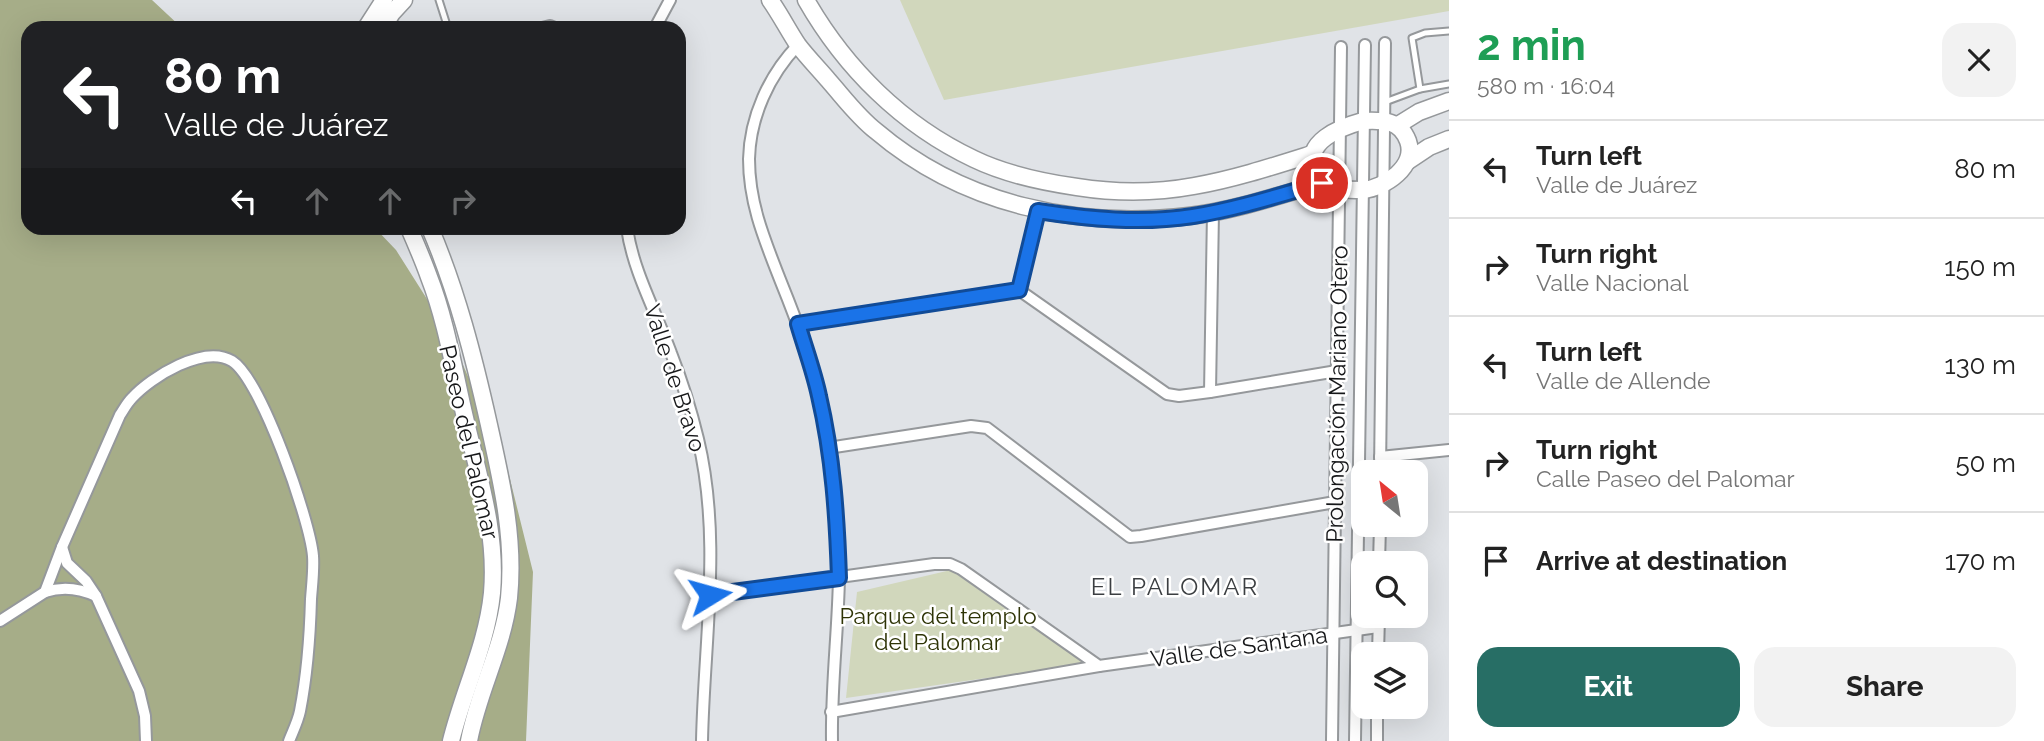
<!DOCTYPE html>
<meta charset="utf-8">
<style>
:root{--surface:#fff;--page:#f2f2f2;--text:#222;--muted:#767676;--line:#e0e0e0;--accent:#276e65}
body{margin:0;font-family:Raleway,sans-serif;background:var(--page);color:var(--text);height:100vh;display:flex;flex-direction:column;font-size:26px;white-space:nowrap}
*{box-sizing:border-box;margin:0}
p{font-size:23px;color:var(--muted)}
.icon{flex:none;width:38px;height:38px;fill:none;stroke:currentColor;stroke-width:2;stroke-linecap:round;stroke-linejoin:round}
.map{position:relative;flex:1;overflow:hidden}
.side{display:flex;flex-direction:column;background:var(--surface);width:595px}
.side>*{flex:none}
.top-card{position:absolute;left:21px;top:21px;width:665px;height:214px;border-radius:21px;box-shadow:0 7px 28px #0002;background:#202124;color:#fff;overflow:hidden}
.needle{width:46px;rotate:330deg}
.buttons{position:absolute;left:1351px;top:460px;display:grid;gap:14px}
.buttons a{display:grid;place-items:center;width:77px;height:77px;border-radius:14px;background:var(--surface);box-shadow:0 7px 28px #0002;font-size:35px}
.pin{position:absolute;display:grid;place-items:center;width:60px;height:60px;color:#fff;margin:-30px;border:4px solid #fff;border-radius:50%;box-shadow:0 2px 7px #0007}
.me{position:absolute;width:77px;margin:-38px;rotate:82deg;stroke-linejoin:round;filter:drop-shadow(0 0 5px #0008)}
.turn{display:flex;align-items:center;gap:24px;height:147px;padding:0 28px;font-size:32px}
.turn .icon{width:91px;height:91px;stroke-width:2.5}
.turn b{display:block;font-size:49px;line-height:60px}
.lanes{display:flex;align-items:center;height:66px;padding:0 28px;background:#0003;justify-content:center;gap:35px;direction:ltr}
.lanes .off{opacity:.35}
.round{display:grid;place-items:center;flex:none;width:74px;height:74px;border-radius:21px;background:var(--page)}
.summary{display:flex;align-items:center;justify-content:space-between;height:119px;padding:0 28px}
h1{font-size:42px;font-weight:700;line-height:52px;color:#1e9e55}
.action{display:flex;gap:14px;margin-top:auto;padding:14px 28px}
.action a{flex:1;height:80px;border-radius:21px;background:var(--accent);color:#fff;font-size:28px;font-weight:700;line-height:80px;text-align:center}
.action a+a{background:var(--page);color:var(--text)}
ul{padding:0;list-style:none}
li{display:flex;align-items:center;gap:21px;height:98px;padding:0 28px;border-top:2px solid var(--line)}
li div{flex:1}
li b{display:block;font-size:26px}
li em{font-style:normal}
main{display:flex;flex:1;min-height:0}
.map>svg:first-child{display:block}
.green{fill:#d1d7bc}
.forest{fill:#a6ad88}
.lines{fill:none;stroke-linecap:round;stroke-linejoin:round}
.lane-casing{stroke:#95989b;stroke-width:9}
.street-casing{stroke:#95989b;stroke-width:14}
.secondary-casing{stroke:#95989b;stroke-width:19}
.lane{stroke:#fff;stroke-width:5}
.street{stroke:#fff;stroke-width:10}
.secondary{stroke:#fff;stroke-width:16}
.route-casing{stroke:#114b97;stroke-width:18}
.route{stroke:#1a73e8;stroke-width:12}
.labels{text-anchor:middle;stroke-width:5;stroke-linejoin:round;paint-order:stroke}
.street-label{font-size:23px;fill:#161719;stroke:#fff}
.park-label{font-size:23px;fill:#2e3406;stroke:#fff}
.neighbourhood-label{font-size:24px;letter-spacing:2px;fill:#3b3e41;stroke:#fff}
</style>
<main>
<div class="map">
<svg width="1449" height="741" viewBox="0 0 1449 741">
<rect width="100%" height="100%" fill="#e0e3e7"/>
<g class="green">
<path d="M900,0H1449V11L944,100Z"/>
<path d="M951,570L1085,664L846,698L857,592Z"/>
</g>
<path class="forest" d="M0,0H152L182,28H28V228H375L396,250L451,337L507,467L533,572L526,741H0Z"/>
<g class="lines">
<defs>
<g id="lane">
<path d="M439,0L446,22"/>
<path d="M1449,31L1425,33L1412,38L1420,89L1449,84"/>
<path d="M1385,102L1420,89"/>
</g>
<g id="street">
<path d="M542,28L550,26L555,28"/>
<path d="M655,28L670,0"/>
<path d="M798,45C769,75 750,117 749,159C749,204 765,241 781,282C796,319 811,358 820,397C832,456 839,517 839,577C838,632 831,686 832,741"/>
<path d="M627,228C633,271 656,312 671,353C682,381 691,410 698,439C722,539 704,640 702,741"/>
<path d="M1019,290L1038,211"/>
<path d="M798,324L1019,290L1167,394L1179,396L1210,392L1337,371"/>
<path d="M1210,392L1213,212"/>
<path d="M828,448L971,426L987,428L1130,537L1141,536L1335,502"/>
<path d="M1380,457L1449,450"/>
<path d="M1380,472L1385,43"/>
<path d="M62,547L67,563L86,581L96,596L139,691L145,716L146,741"/>
<path d="M1379,564L1380,525"/>
<path d="M45,592C63,586 79,588 96,596"/>
<path d="M710,595L934,564H950L961,569L1099,666L1378,627"/>
<path d="M0,621L45,592L62,547L120,415C124,409 127,403 132,398C151,377 204,344 232,361C261,379 310,520 313,556C314,570 312,585 311,599C310,636 307,675 300,711C298,721 293,731 289,741"/>
<path d="M1378,654L1379,616"/>
<path d="M831,712L1099,666"/>
<path d="M1332,741L1341,47"/>
<path d="M1355,741L1365,45"/>
<path d="M1377,741V707"/>
</g>
<g id="secondary">
<path d="M770,0C780,14 788,30 798,45C807,57 819,69 829,81C844,98 858,117 876,131C963,205 1077,229 1189,216C1234,211 1279,195 1322,183"/>
<path d="M806,0C845,68 902,125 974,159C1005,174 1042,182 1077,187C1115,193 1156,193 1194,186C1234,179 1274,166 1312,154"/>
<path d="M366,28L384,0"/>
<path d="M383,28L392,13L404,0"/>
<path d="M1363,121C1384,120 1400,120 1408,141C1417,166 1385,188 1363,190C1356,190 1348,190 1341,189C1329,187 1320,184 1315,172C1301,142 1341,127 1363,121Z"/>
<path d="M1398,125L1419,112L1449,101"/>
<path d="M1408,161L1429,147L1449,139"/>
<path d="M409,228C416,244 423,260 429,277C447,323 455,377 467,426C480,481 497,535 492,593C487,644 463,692 451,741"/>
<path d="M430,228C457,291 474,358 489,425C502,483 515,539 509,598C503,648 478,692 469,741"/>
</g>
</defs>
<use href="#lane" class="lane-casing"/>
<use href="#street" class="street-casing"/>
<use href="#secondary" class="secondary-casing"/>
<use href="#lane" class="lane"/>
<use href="#street" class="street"/>
<use href="#secondary" class="secondary"/>
</g>
<g class="lines">
<defs>
<path id="route" d="M710,595L839,578C837,517 833,456 819,396C814,372 805,348 798,324L1019,290L1038,211C1089,219 1141,224 1193,216C1237,209 1280,195 1322,183"/>
</defs>
<use href="#route" class="route-casing"/>
<use href="#route" class="route"/>
</g>
<g class="labels">
<g class="street-label">
<text transform="translate(675 378) rotate(72)" y="8">Valle de Bravo</text>
<text transform="translate(1337 394) rotate(-89)" y="8">Prolongación Mariano Otero</text>
<text transform="translate(469 442) rotate(77)" y="8">Paseo del Palomar</text>
<text transform="translate(1239 647) rotate(-8)" y="8">Valle de Santana</text>
</g>
<g class="park-label">
<text x="938" y="624">Parque del templo<tspan x="938" dy="26">del Palomar</tspan></text>
</g>
<g class="neighbourhood-label">
<text x="1175" y="595">EL PALOMAR</text>
</g>
</g>
</svg>
<div class="buttons">
<a><svg class="needle" viewBox="-14 -14 28 28"><path d="M0-13l5 13h-10z" fill="#e53935"/><path d="M0 13l5-13h-10z" fill="#767676"/></svg></a>
<a><svg class="icon" aria-label="search" viewBox="0 0 24 24"><circle cx="10" cy="10" r="6"/><path d="M15 15l6 6"/></svg></a>
<a><svg class="icon" aria-label="layers" viewBox="0 0 24 24"><path d="M12 4l9 5-9 5-9-5zM3 14l9 5 9-5"/></svg></a>
</div>
<div class="pin" style="left:1322px;top:183px;background:#d93025"><svg class="icon" aria-label="arrive" viewBox="0 0 24 24"><path d="M6 21V4h12l-3 4 3 4H6"/></svg></div>
<svg class="me" style="left:710px;top:595px" viewBox="-20 -20 40 40"><path d="M0-17L14 15 0 8-14 15z" fill="#1a73e8" stroke="#fff" stroke-width="4"/></svg>
<div class="top-card">
<div class="turn"><svg class="icon" aria-label="left" viewBox="0 0 24 24"><path d="M17 20v-9H6M10 6l-5 5 5 5"/></svg><div><b>80 m</b>Valle de Juárez</div></div>
<div class="lanes"><svg class="icon" aria-label="left" viewBox="0 0 24 24"><path d="M17 20v-9H6M10 6l-5 5 5 5"/></svg><svg class="icon off" aria-label="ahead" viewBox="0 0 24 24"><path d="M12 20V5M6 11l6-6 6 6"/></svg><svg class="icon off" aria-label="ahead" viewBox="0 0 24 24"><path d="M12 20V5M6 11l6-6 6 6"/></svg><svg class="icon off" aria-label="right" viewBox="0 0 24 24"><path d="M7 20v-9h11M14 6l5 5-5 5"/></svg></div>
</div>
</div>
<section class="side">
<div class="summary"><div><h1>2 min</h1><p>580 m · 16:04</p></div><a class="round"><svg class="icon" aria-label="close" viewBox="0 0 24 24"><path d="M6 6l12 12M18 6L6 18"/></svg></a></div>
<ul>
<li><svg class="icon" aria-label="left" viewBox="0 0 24 24"><path d="M17 20v-9H6M10 6l-5 5 5 5"/></svg><div><b>Turn left</b><p>Valle de Juárez</p></div><em>80 m</em></li>
<li><svg class="icon" aria-label="right" viewBox="0 0 24 24"><path d="M7 20v-9h11M14 6l5 5-5 5"/></svg><div><b>Turn right</b><p>Valle Nacional</p></div><em>150 m</em></li>
<li><svg class="icon" aria-label="left" viewBox="0 0 24 24"><path d="M17 20v-9H6M10 6l-5 5 5 5"/></svg><div><b>Turn left</b><p>Valle de Allende</p></div><em>130 m</em></li>
<li><svg class="icon" aria-label="right" viewBox="0 0 24 24"><path d="M7 20v-9h11M14 6l5 5-5 5"/></svg><div><b>Turn right</b><p>Calle Paseo del Palomar</p></div><em>50 m</em></li>
<li><svg class="icon" aria-label="arrive" viewBox="0 0 24 24"><path d="M6 21V4h12l-3 4 3 4H6"/></svg><div><b>Arrive at destination</b></div><em>170 m</em></li>
</ul>
<div class="action"><a>Exit</a><a>Share</a></div>
</section>
</main>
